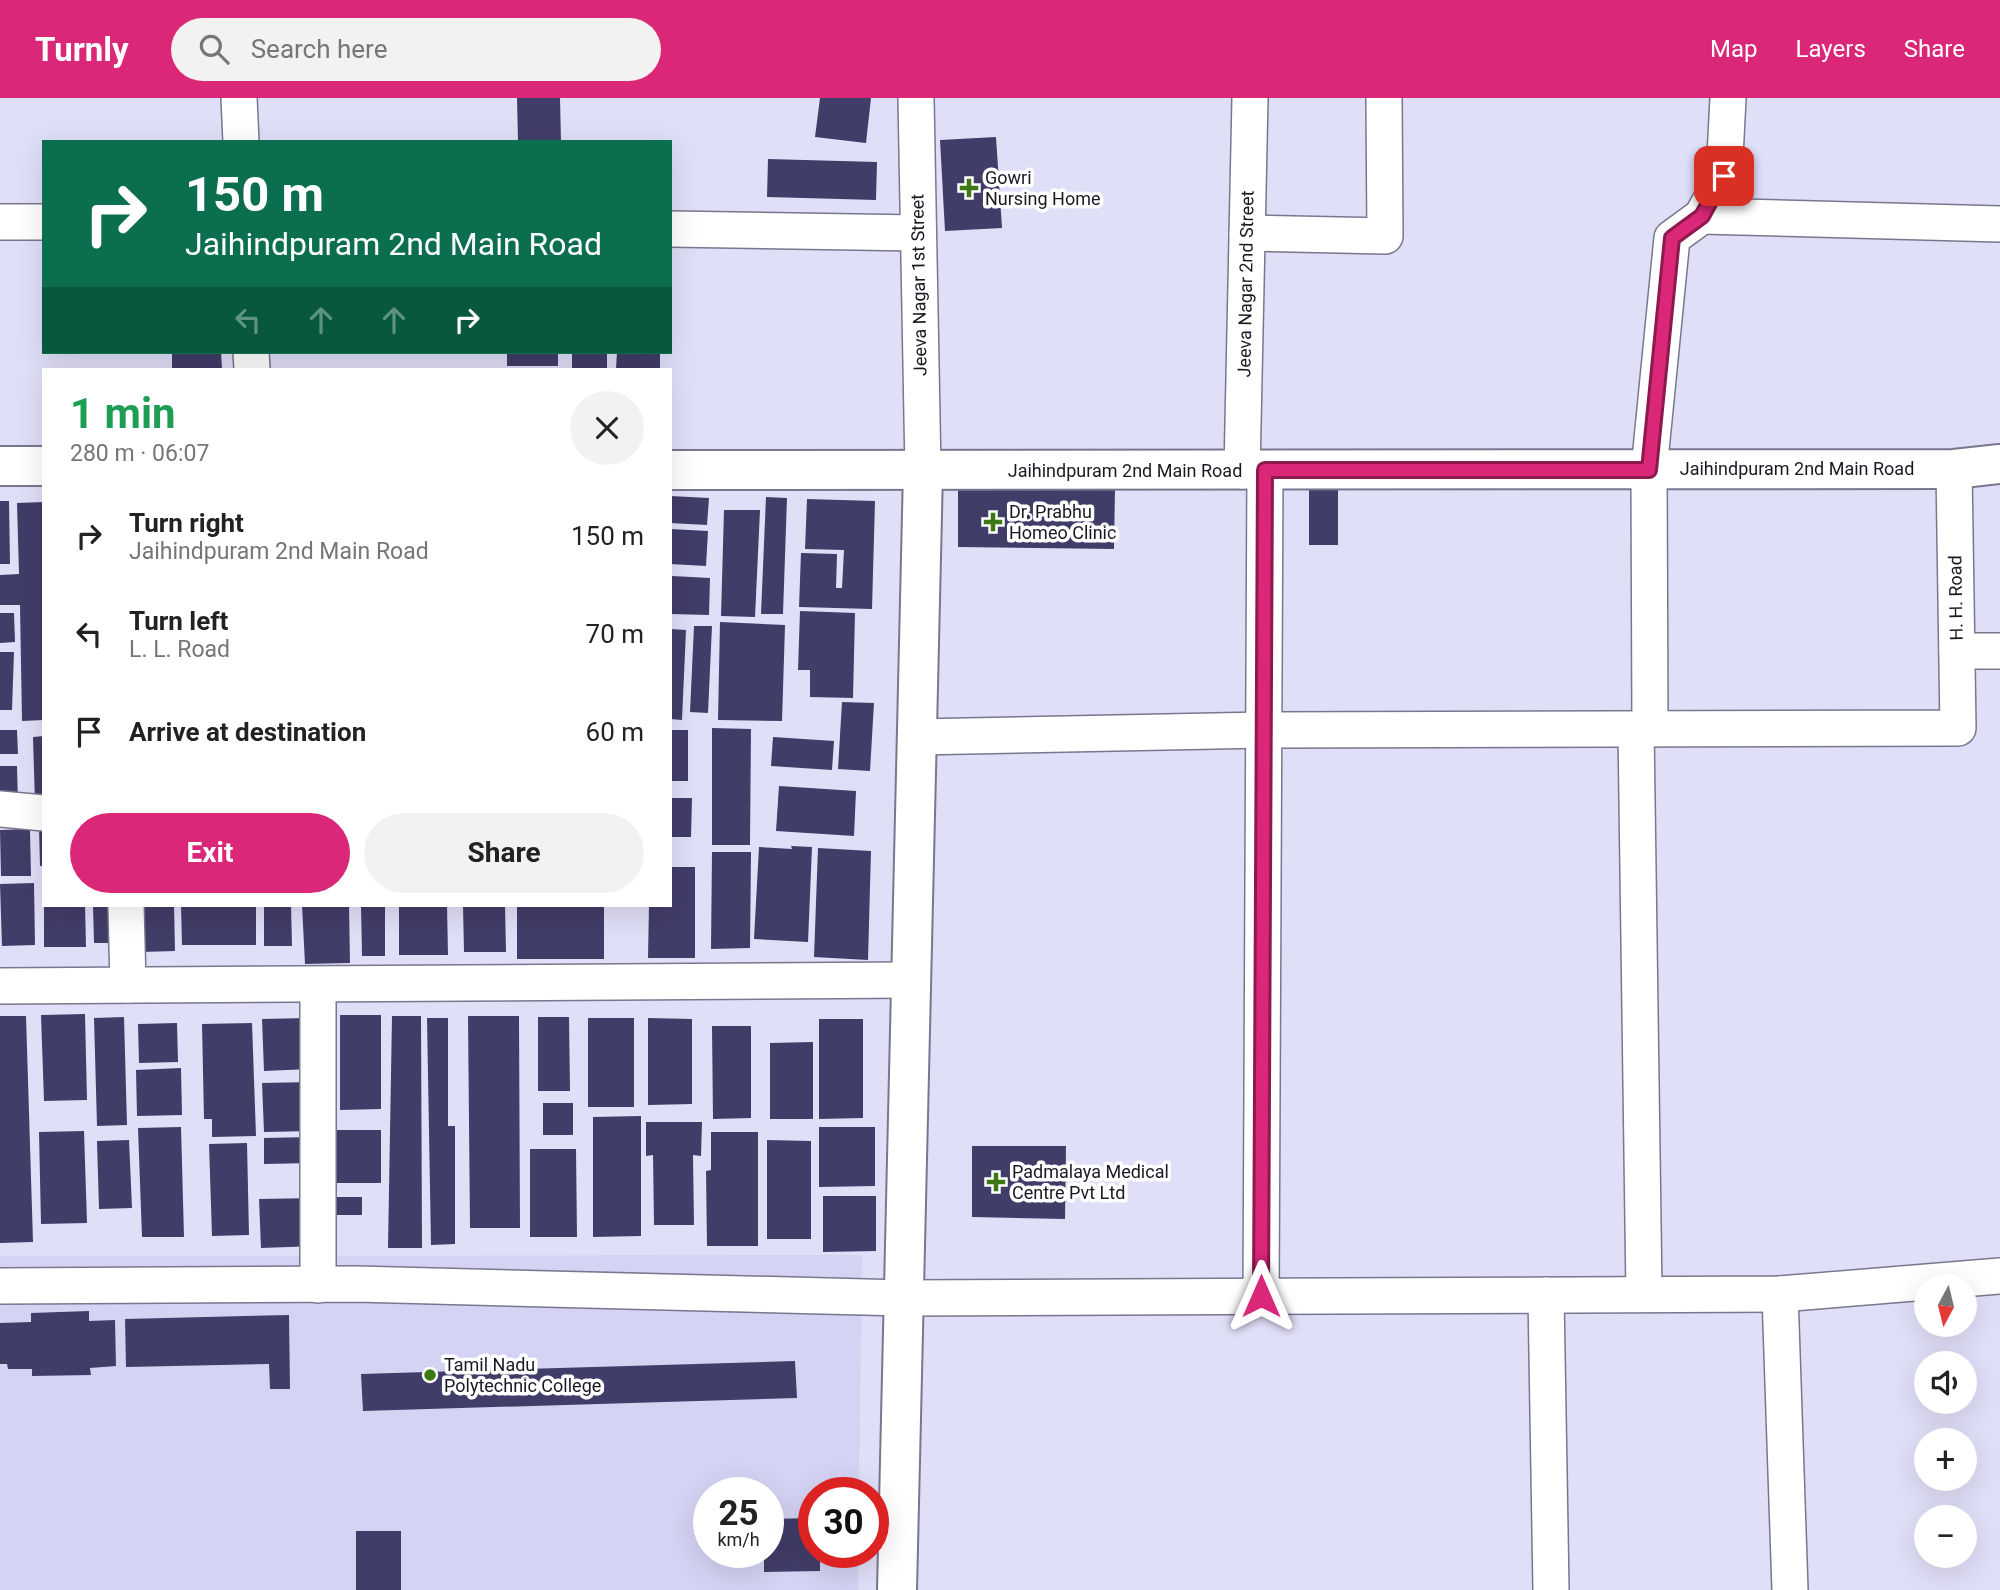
<!DOCTYPE html>
<meta charset="utf-8">
<style>
:root{--surface:#fff;--page:#f2f2f2;--text:#222;--muted:#767676;--accent:#db2777}
body{margin:0;font-family:Roboto,sans-serif;background:var(--page);color:var(--text);height:100vh;display:flex;flex-direction:column;font-size:26px;white-space:nowrap}
*{box-sizing:border-box;margin:0}
p{font-size:23px;color:var(--muted)}
.icon{flex:none;width:38px;height:38px;fill:none;stroke:currentColor;stroke-width:2;stroke-linecap:round;stroke-linejoin:round}
.map{position:relative;flex:1;overflow:hidden}
.details{position:absolute;left:42px;top:270px;width:630px;height:539px;display:flex;flex-direction:column;background:var(--surface);border-radius:0px;box-shadow:0 7px 28px #0002}
.details>*{flex:none}
.banner{position:absolute;left:42px;top:42px;width:630px;height:214px;border-radius:0px;box-shadow:0 7px 28px #0002;background:#0b6e4f;color:#fff;overflow:hidden}
.needle{width:46px;rotate:187deg}
.fabs{position:absolute;left:1914px;top:1176px;display:grid;gap:14px}
.fabs a{display:grid;place-items:center;width:63px;height:63px;border-radius:50%;background:var(--surface);box-shadow:0 7px 28px #0002;font-size:35px}
.speed{position:absolute;left:693px;top:1379px;display:flex;gap:14px;font-size:35px;font-weight:700;text-align:center}
.speed>*{display:grid;place-content:center;width:91px;height:91px;border-radius:50%;background:var(--surface);box-shadow:0 7px 28px #0002;line-height:1}
.speed small{font-size:18px;font-weight:400}
.speed .limit{border:10px solid #d22;background:#fff;color:#111}
.pin{position:absolute;display:grid;place-items:center;width:60px;height:60px;color:#fff;margin:-30px;border-radius:14px;box-shadow:0 4px 10px #0006}
.me{position:absolute;width:77px;margin:-38px;rotate:0deg;stroke-linejoin:round;filter:drop-shadow(0 0 5px #0008)}
.turn{display:flex;align-items:center;gap:24px;height:147px;padding:0 28px;font-size:32px}
.turn .icon{width:91px;height:91px;stroke-width:2.5}
.turn b{display:block;font-size:49px;line-height:60px}
.lanes{display:flex;align-items:center;height:66px;padding:0 28px;background:#0003;justify-content:center;gap:35px;direction:ltr}
.lanes .off{opacity:.35}
.round{display:grid;place-items:center;flex:none;width:74px;height:74px;border-radius:37px;background:var(--page)}
.headline{display:flex;align-items:center;justify-content:space-between;height:119px;padding:0 28px}
h1{font-size:42px;font-weight:700;line-height:52px;color:#1e9e55}
.action{display:flex;gap:14px;margin-top:auto;padding:14px 28px}
.action a{flex:1;height:80px;border-radius:42px;background:var(--accent);color:#fff;font-size:28px;font-weight:700;line-height:80px;text-align:center}
.action a+a{background:var(--page);color:var(--text)}
ul{padding:0;list-style:none}
li{display:flex;align-items:center;gap:21px;height:98px;padding:0 28px}
li div{flex:1}
li b{display:block;font-size:26px}
li em{font-style:normal}
header{display:flex;align-items:center;gap:42px;box-sizing:border-box;height:98px;padding:0 35px;background:var(--accent);color:#fff}
header strong{font-size:33px}
nav{display:flex;gap:38px;margin-inline-start:auto;font-size:24px}
.search{width:490px;height:63px;background:var(--page);display:flex;align-items:center;gap:18px;box-sizing:border-box;padding:0 24px;border-radius:38px;color:var(--muted);font-size:26px}
.map>svg:first-child{display:block}
.built{fill:#d4d3f3;fill-rule:evenodd}
.building{fill:#413d69}
.lines{fill:none;stroke-linecap:round;stroke-linejoin:round}
.minor-casing{stroke:#78778e;stroke-width:38}
.tertiary-casing{stroke:#78778e;stroke-width:42}
.minor{stroke:#fff;stroke-width:35}
.tertiary{stroke:#fff;stroke-width:38}
.route-casing{stroke:#8e194d;stroke-width:18}
.route{stroke:#db2777;stroke-width:12}
.poi-dot{fill:#3c7915;stroke:#fff;stroke-width:2.5}
.labels{text-anchor:middle;stroke-width:7;stroke-linejoin:round;paint-order:stroke}
.poi-label{font-size:18px;fill:#191921;stroke:#fff;text-anchor:start}
.street-label{font-size:18px;fill:#191921;stroke:#fff}
</style>
<header>
<strong>Turnly</strong>
<div class="search"><svg class="icon" aria-label="search" viewBox="0 0 24 24"><circle cx="10" cy="10" r="6"/><path d="M15 15l6 6"/></svg>Search here</div>
<nav><a>Map</a><a>Layers</a><a>Share</a></nav>
</header>
<div class="map">
<svg width="2000" height="1492" viewBox="0 0 2000 1492">
<rect width="100%" height="100%" fill="#e0dff8"/>
<path class="built" d="M862,1157L859,1395H814V1454H859L858,1492H0V1158ZM709,1395H768V1454H709Z"/>
<g class="building">
<path d="M517,0H560L561,44H518Z"/>
<path d="M820,0H871L866,45L815,39Z"/>
<path d="M996,39L1002,130L945,133L940,42Z"/>
<path d="M768,61L877,64L876,102L767,99Z"/>
<path d="M172,254H221L222,271H172Z"/>
<rect x="507" y="254" width="51" height="14"/>
<rect x="572" y="254" width="35" height="17"/>
<path d="M617,254H660V271H616Z"/>
<rect x="1309" y="386" width="29" height="61"/>
<path d="M958,389L1115,391L1114,451L958,449Z"/>
<path d="M670,398L709,400L707,427L670,425Z"/>
<path d="M766,399L787,400L783,516H761Z"/>
<path d="M807,401L875,403L872,511L799,509L801,455L837,456L836,490H842L844,452L805,451Z"/>
<path d="M0,403H9L10,466H0Z"/>
<path d="M44,404V622L22,623L20,507H0V477L19,476L17,405Z"/>
<path d="M724,412H760L755,519L721,518Z"/>
<path d="M670,431L708,433L706,468L670,466Z"/>
<path d="M672,478L710,480L709,517L671,516Z"/>
<path d="M800,513L855,515L853,600L810,599V572H798Z"/>
<path d="M0,515H14L15,544L0,545Z"/>
<path d="M720,524L785,527L782,623L718,622Z"/>
<path d="M694,528H712L708,615L690,614Z"/>
<path d="M670,531L686,532L682,622L670,621Z"/>
<path d="M0,554H14L12,612H0Z"/>
<path d="M842,604L874,605L870,673L838,671Z"/>
<path d="M712,630L751,631L750,747H712Z"/>
<path d="M0,632H17L18,656H0Z"/>
<rect x="670" y="632" width="18" height="51"/>
<path d="M44,638V705H35L33,639Z"/>
<path d="M773,639L834,643L832,672L771,668Z"/>
<path d="M0,668H17L18,707H0Z"/>
<path d="M779,688L856,693L854,738L776,733Z"/>
<path d="M670,700H692L691,739H670Z"/>
<path d="M39,730H44V768H40Z"/>
<path d="M30,731L31,778H1L0,732Z"/>
<path d="M791,748L812,749L808,844L754,841L759,749L792,751Z"/>
<path d="M818,750L871,753L868,862L814,859Z"/>
<path d="M712,754H751L750,850L711,851Z"/>
<path d="M670,769H695V860H648L649,807H670Z"/>
<path d="M34,785L35,847L2,848L0,786Z"/>
<path d="M44,807H85L86,849H44Z"/>
<path d="M93,807H121L122,845H94Z"/>
<path d="M141,807H174L175,853L141,854Z"/>
<path d="M181,807H256V847H182Z"/>
<path d="M264,807H291L292,848H264Z"/>
<path d="M302,807H349L350,865L305,866Z"/>
<path d="M361,807H385V858H362Z"/>
<path d="M399,807H447L448,857H399Z"/>
<path d="M463,807H505L506,854H464Z"/>
<rect x="517" y="807" width="87" height="54"/>
<path d="M85,916L87,1002L44,1003L41,917Z"/>
<path d="M340,917H381V1011L340,1012Z"/>
<path d="M0,918H26L33,1144L0,1145Z"/>
<path d="M392,918H421L422,1150H388Z"/>
<path d="M468,918H519L520,1130H470Z"/>
<path d="M124,919L127,1027L97,1028L94,920Z"/>
<path d="M538,919H569L570,993H538Z"/>
<path d="M308,920L310,971L264,973L262,921Z"/>
<path d="M427,920H448V1028H455V1146L431,1147Z"/>
<rect x="588" y="920" width="46" height="89"/>
<path d="M648,920L692,921V1006L648,1007Z"/>
<path d="M819,921H863V1020L819,1021Z"/>
<path d="M177,925L178,964L139,965L138,926Z"/>
<path d="M252,925L256,1038L212,1039V1021H204L202,926Z"/>
<path d="M712,928H751V1020L713,1021Z"/>
<path d="M813,944V1021H770V945Z"/>
<path d="M181,970L182,1017L137,1018L136,972Z"/>
<path d="M311,984L312,1033L264,1034L262,985Z"/>
<rect x="543" y="1005" width="30" height="32"/>
<path d="M641,1018V1138L593,1139V1019Z"/>
<path d="M646,1024H702L701,1058L693,1057L694,1127H654L653,1057L646,1058Z"/>
<path d="M181,1029L184,1139H142L138,1030Z"/>
<path d="M819,1029H875V1088L819,1089Z"/>
<path d="M331,1032H381V1085H332Z"/>
<path d="M84,1033L87,1125L41,1126L39,1034Z"/>
<path d="M711,1034H758V1148H707L706,1073L711,1072Z"/>
<path d="M311,1039L312,1065L264,1066V1040Z"/>
<path d="M129,1042L132,1110L99,1111L97,1043Z"/>
<path d="M767,1042L811,1043V1141H767Z"/>
<path d="M247,1045L249,1137L212,1138L209,1046Z"/>
<path d="M972,1048H1066L1065,1121L972,1119Z"/>
<path d="M530,1051H576L577,1139H530Z"/>
<path d="M823,1098H876V1153L823,1154Z"/>
<rect x="337" y="1099" width="25" height="18"/>
<path d="M315,1100L317,1148L261,1150L259,1101Z"/>
<path d="M89,1213V1223L115,1222L116,1268L90,1270L91,1277L32,1278V1271H8L7,1266H0V1225L31,1224V1215Z"/>
<path d="M289,1217L290,1291H270L269,1266L126,1269L125,1221Z"/>
<path d="M795,1263L797,1300L363,1313L361,1276Z"/>
<path d="M814,1420V1454H820V1473L764,1474V1454H768V1421Z"/>
<rect x="356" y="1433" width="45" height="59"/>
</g>
<g class="lines">
<defs>
<g id="minor">
<path d="M239,0L241,44"/>
<path d="M916,0L923,373"/>
<path d="M1702,118L2000,126"/>
<path d="M0,124H44"/>
<path d="M670,131L918,135"/>
<path d="M1247,135L1385,138L1384,0"/>
<path d="M251,254L252,271"/>
<path d="M1242,373L1250,0"/>
<path d="M1957,553H2000"/>
<path d="M1636,631L1644,1196"/>
<path d="M1650,631L1649,372L1672,140L1702,118L1724,78L1728,0"/>
<path d="M916,639L1264,632L1958,630L1954,371"/>
<path d="M0,711L44,715"/>
<path d="M126,807L128,887"/>
<path d="M0,888L911,882"/>
<path d="M318,1187V887"/>
<path d="M0,1188L356,1186L904,1200L1780,1196L2000,1178"/>
<path d="M1780,1196L1790,1492"/>
<path d="M1546,1197L1551,1492"/>
<path d="M1261,1198L1265,372"/>
</g>
<g id="tertiary">
<path d="M0,368H44"/>
<path d="M670,372L1954,371L2000,366"/>
<path d="M897,1492L923,373"/>
</g>
</defs>
<use href="#minor" class="minor-casing"/>
<use href="#tertiary" class="tertiary-casing"/>
<use href="#minor" class="minor"/>
<use href="#tertiary" class="tertiary"/>
</g>
<g class="lines">
<defs>
<path id="route" d="M1261,1198L1265,372H1649L1672,140L1702,118L1724,78"/>
</defs>
<use href="#route" class="route-casing"/>
<use href="#route" class="route"/>
</g>
<g class="poi-dot">
<path d="M965.5 79.5h7v7h7v7h-7v7h-7v-7h-7v-7h7z"/>
<path d="M989.5 413.5h7v7h7v7h-7v7h-7v-7h-7v-7h7z"/>
<path d="M992.5 1073.5h7v7h7v7h-7v7h-7v-7h-7v-7h7z"/>
<circle cx="430" cy="1277" r="7"/>
</g>
<g class="labels">
<g class="poi-label">
<text x="985" y="86">Gowri<tspan x="985" dy="21">Nursing Home</tspan></text>
<text x="1009" y="420">Dr. Prabhu<tspan x="1009" dy="21">Homeo Clinic</tspan></text>
<text x="1012" y="1080">Padmalaya Medical<tspan x="1012" dy="21">Centre Pvt Ltd</tspan></text>
<text x="444" y="1273">Tamil Nadu<tspan x="444" dy="21">Polytechnic College</tspan></text>
</g>
<g class="street-label">
<text transform="translate(1246 186) rotate(-89)" y="6">Jeeva Nagar 2nd Street</text>
<text transform="translate(919 187) rotate(-91)" y="6">Jeeva Nagar 1st Street</text>
<text x="1797" y="377">Jaihindpuram 2nd Main Road</text>
<text x="1125" y="379">Jaihindpuram 2nd Main Road</text>
<text transform="translate(1956 500) rotate(-91)" y="6">H. H. Road</text>
</g>
</g>
</svg>
<div class="fabs">
<a><svg class="needle" viewBox="-14 -14 28 28"><path d="M0-13l5 13h-10z" fill="#e53935"/><path d="M0 13l5-13h-10z" fill="#767676"/></svg></a>
<a><svg class="icon" aria-label="sound" viewBox="0 0 24 24"><path d="M4 9h4l5-4v14l-5-4H4zM17 9q2 3 0 6"/></svg></a>
<a>+</a>
<a>−</a>
</div>
<div class="speed"><div>25<small>km/h</small></div><div class="limit">30</div></div>
<div class="pin" style="left:1724px;top:78px;background:#d93025"><svg class="icon" aria-label="arrive" viewBox="0 0 24 24"><path d="M6 21V4h12l-3 4 3 4H6"/></svg></div>
<svg class="me" style="left:1261px;top:1198px" viewBox="-20 -20 40 40"><path d="M0-17L14 15 0 8-14 15z" fill="#db2777" stroke="#fff" stroke-width="4"/></svg>
<div class="banner">
<div class="turn"><svg class="icon" aria-label="right" viewBox="0 0 24 24"><path d="M7 20v-9h11M14 6l5 5-5 5"/></svg><div><b>150 m</b>Jaihindpuram 2nd Main Road</div></div>
<div class="lanes"><svg class="icon off" aria-label="left" viewBox="0 0 24 24"><path d="M17 20v-9H6M10 6l-5 5 5 5"/></svg><svg class="icon off" aria-label="ahead" viewBox="0 0 24 24"><path d="M12 20V5M6 11l6-6 6 6"/></svg><svg class="icon off" aria-label="ahead" viewBox="0 0 24 24"><path d="M12 20V5M6 11l6-6 6 6"/></svg><svg class="icon" aria-label="right" viewBox="0 0 24 24"><path d="M7 20v-9h11M14 6l5 5-5 5"/></svg></div>
</div>
<section class="details">
<div class="headline"><div><h1>1 min</h1><p>280 m · 06:07</p></div><a class="round"><svg class="icon" aria-label="close" viewBox="0 0 24 24"><path d="M6 6l12 12M18 6L6 18"/></svg></a></div>
<ul>
<li><svg class="icon" aria-label="right" viewBox="0 0 24 24"><path d="M7 20v-9h11M14 6l5 5-5 5"/></svg><div><b>Turn right</b><p>Jaihindpuram 2nd Main Road</p></div><em>150 m</em></li>
<li><svg class="icon" aria-label="left" viewBox="0 0 24 24"><path d="M17 20v-9H6M10 6l-5 5 5 5"/></svg><div><b>Turn left</b><p>L. L. Road</p></div><em>70 m</em></li>
<li><svg class="icon" aria-label="arrive" viewBox="0 0 24 24"><path d="M6 21V4h12l-3 4 3 4H6"/></svg><div><b>Arrive at destination</b></div><em>60 m</em></li>
</ul>
<div class="action"><a>Exit</a><a>Share</a></div>
</section>
</div>
